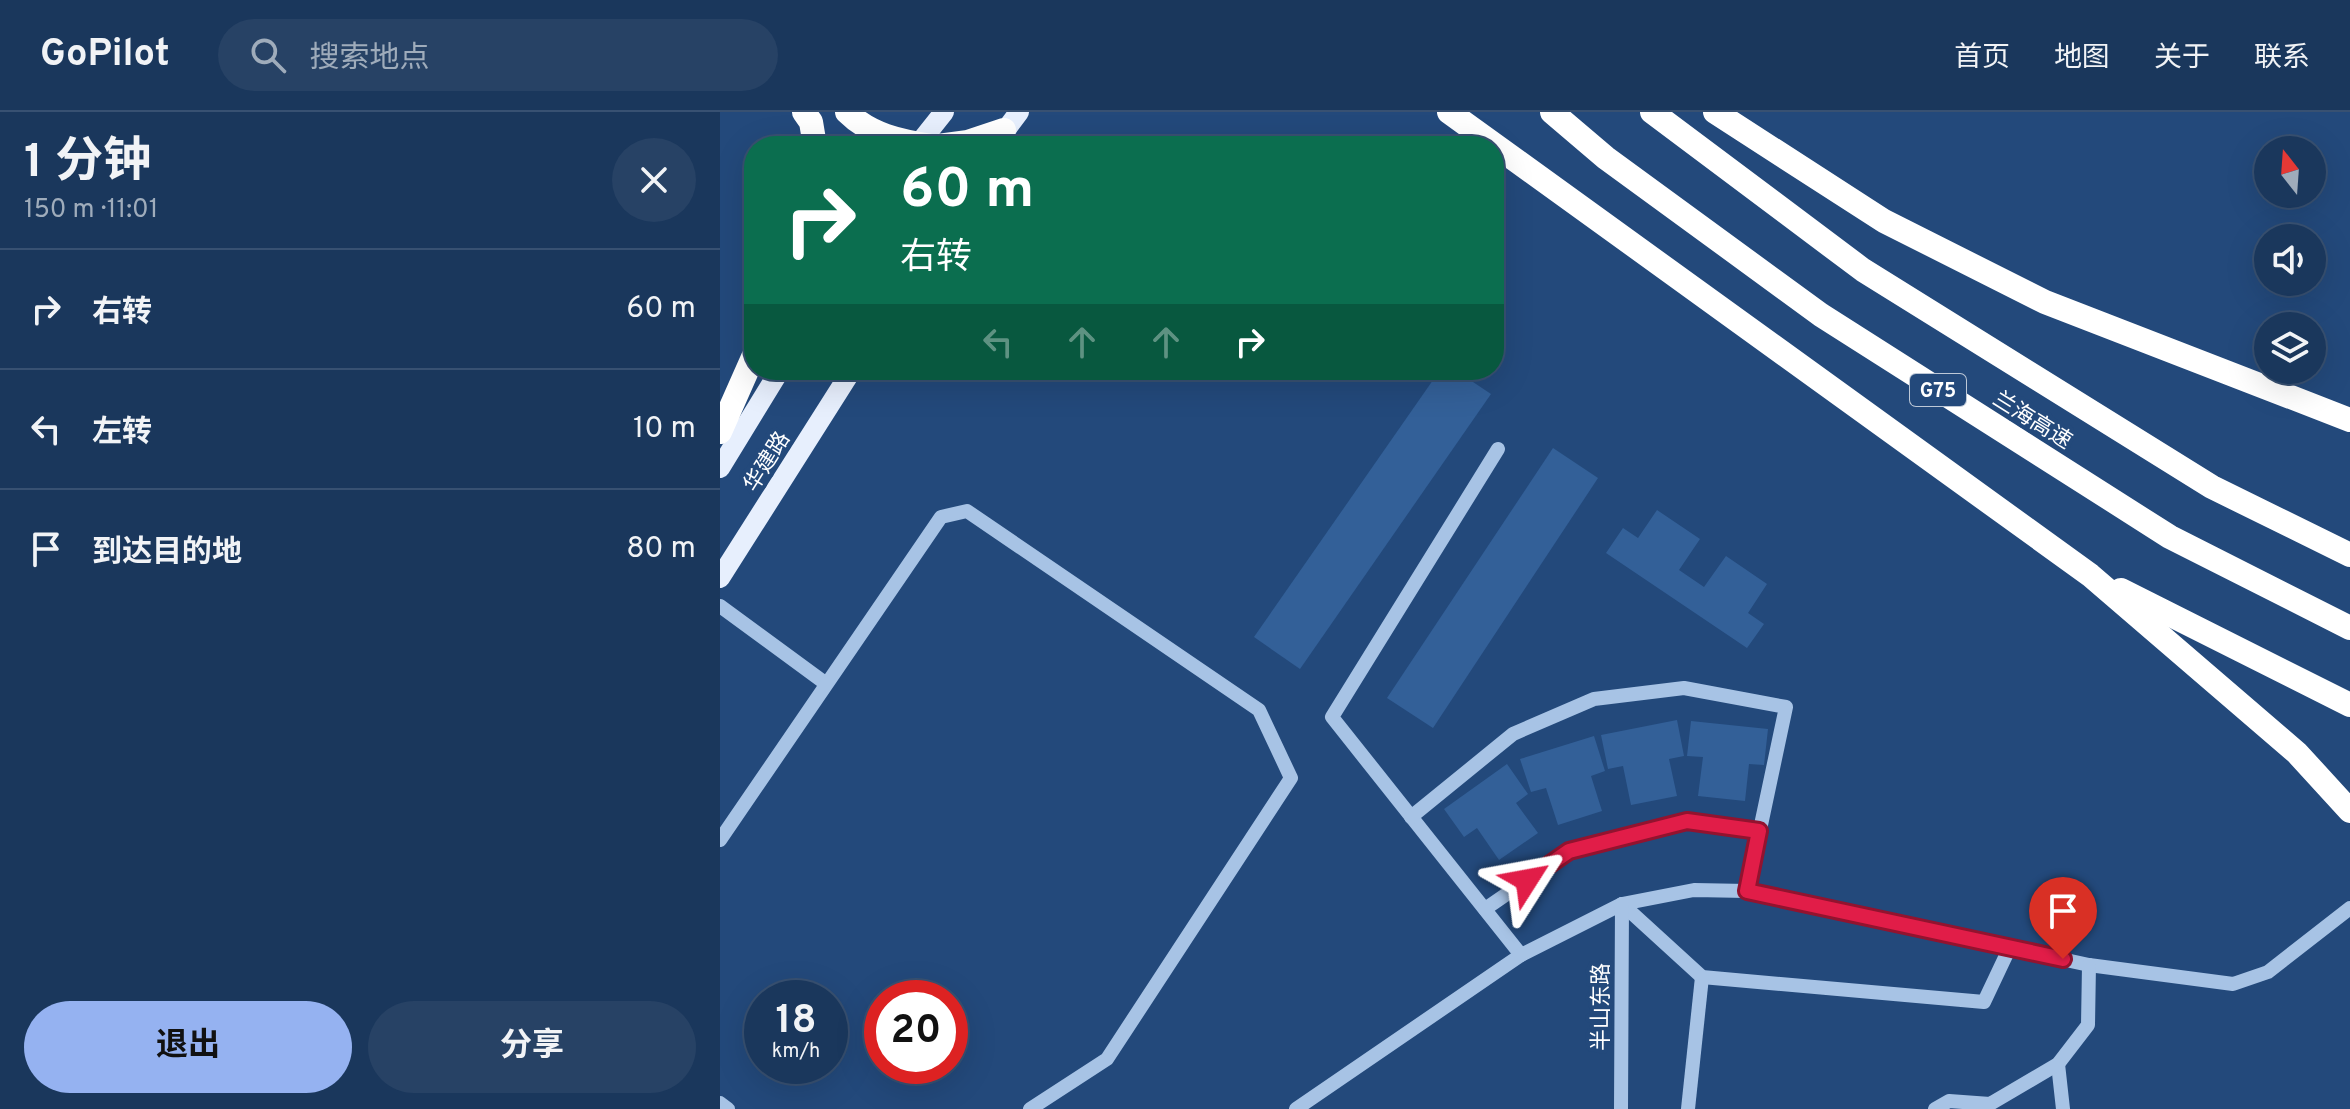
<!DOCTYPE html>
<html lang="zh">
<meta charset="utf-8">
<style>
:root{--surface:#1a375c;--page:#274265;--text:#f1f3f6;--muted:#9facbb;--line:#385172;--accent:#95b2f1}
body{margin:0;font-family:Overpass,"Noto Sans SC",sans-serif;background:var(--page);color:var(--text);height:100vh;display:flex;flex-direction:column;font-size:30px;white-space:nowrap}
*{box-sizing:border-box;margin:0}
p{font-size:26px;color:var(--muted)}
.icon{flex:none;width:44px;height:44px;fill:none;stroke:currentColor;stroke-width:2;stroke-linecap:round;stroke-linejoin:round}
.map{position:relative;flex:1;overflow:hidden}
.drawer{display:flex;flex-direction:column;background:var(--surface);width:720px}
.drawer>*{flex:none}
.hud{position:absolute;left:24px;top:24px;width:760px;height:244px;border-radius:32px;box-shadow:0 8px 32px #0002,0 0 0 2px var(--line);background:#0b6e4f;color:#fff;overflow:hidden}
.needle{width:52px;rotate:343deg}
.tools{position:absolute;left:1534px;top:24px;display:grid;gap:16px}
.tools a{display:grid;place-items:center;width:72px;height:72px;border-radius:50%;background:var(--surface);box-shadow:0 8px 32px #0002,0 0 0 2px var(--line);font-size:40px}
.speed{position:absolute;left:24px;top:868px;display:flex;gap:16px;font-size:40px;font-weight:700;text-align:center}
.speed>*{display:grid;place-content:center;width:104px;height:104px;border-radius:50%;background:var(--surface);box-shadow:0 8px 32px #0002,0 0 0 2px var(--line);line-height:1}
.speed small{font-size:20px;font-weight:400}
.speed .limit{border:12px solid #d22;background:#fff;color:#111}
.pin{position:absolute;display:grid;place-items:center;width:68px;height:68px;color:#fff;margin:-82px -34px;border-radius:50% 50% 50% 0;rotate:-45deg;box-shadow:0 0 8px #0007}
.pin .icon{rotate:45deg}
.me{position:absolute;width:88px;margin:-44px;rotate:56deg;stroke-linejoin:round;filter:drop-shadow(0 0 6px #0008)}
.turn{display:flex;align-items:center;gap:28px;height:168px;padding:0 24px;font-size:36px}
.turn .icon{width:104px;height:104px;stroke-width:2.5}
.turn b{display:block;font-size:56px;line-height:68px}
.lanes{display:flex;align-items:center;height:76px;padding:0 24px;background:#0003;justify-content:center;gap:40px;direction:ltr}
.lanes .off{opacity:.35}
.round{display:grid;place-items:center;flex:none;width:84px;height:84px;border-radius:42px;background:var(--page)}
.overview{display:flex;align-items:center;justify-content:space-between;height:136px;padding:0 24px}
h1{font-size:48px;font-weight:700;line-height:60px}
.cta{display:flex;gap:16px;margin-top:auto;padding:16px 24px}
.cta a{flex:1;height:92px;border-radius:48px;background:var(--accent);color:#111;font-size:32px;font-weight:700;line-height:92px;text-align:center}
.cta a+a{background:var(--page);color:var(--text)}
ul{padding:0;list-style:none}
li{display:flex;align-items:center;gap:24px;height:120px;padding:0 24px;border-top:2px solid var(--line)}
li div{flex:1}
li b{display:block;font-size:30px}
li em{font-style:normal}
header{display:flex;align-items:center;gap:48px;box-sizing:border-box;height:112px;padding:0 40px;background:var(--surface);border-bottom:2px solid var(--line)}
header strong{font-size:38px}
nav{display:flex;gap:44px;margin-inline-start:auto;font-size:28px}
.search{width:560px;height:72px;background:var(--page);display:flex;align-items:center;gap:20px;box-sizing:border-box;padding:0 28px;border-radius:44px;color:var(--muted);font-size:30px}
main{display:flex;flex:1;min-height:0}
.map>svg:first-child{display:block}
.building{fill:#336098}
.lines{fill:none;stroke-linecap:round;stroke-linejoin:round}
.minor{stroke:#a7c3e5;stroke-width:14}
.major{stroke:#e7effd;stroke-width:20}
.highway{stroke:#fff;stroke-width:24}
.route-casing{stroke:#92132f;stroke-width:20}
.route{stroke:#e11d48;stroke-width:14}
.labels{text-anchor:middle;stroke-width:8;stroke-linejoin:round;paint-order:stroke}
.shield{fill:#23497b;stroke:#bdc8d7;stroke-width:2}
.shield-label{font-size:20px;font-weight:bold;fill:#fff}
.street-label{font-size:22px;fill:#fff;stroke:#23497b}
</style>
<header>
<strong>GoPilot</strong>
<div class="search"><svg class="icon" aria-label="search" viewBox="0 0 24 24"><circle cx="10" cy="10" r="6"/><path d="M15 15l6 6"/></svg>搜索地点</div>
<nav><a>首页</a><a>地图</a><a>关于</a><a>联系</a></nav>
</header>
<main>
<section class="drawer">
<div class="overview"><div><h1>1 分钟</h1><p>150 m · 11:01</p></div><a class="round"><svg class="icon" aria-label="close" viewBox="0 0 24 24"><path d="M6 6l12 12M18 6L6 18"/></svg></a></div>
<ul>
<li><svg class="icon" aria-label="right" viewBox="0 0 24 24"><path d="M7 20v-9h11M14 6l5 5-5 5"/></svg><div><b>右转</b></div><em>60 m</em></li>
<li><svg class="icon" aria-label="left" viewBox="0 0 24 24"><path d="M17 20v-9H6M10 6l-5 5 5 5"/></svg><div><b>左转</b></div><em>10 m</em></li>
<li><svg class="icon" aria-label="arrive" viewBox="0 0 24 24"><path d="M6 21V4h12l-3 4 3 4H6"/></svg><div><b>到达目的地</b></div><em>80 m</em></li>
</ul>
<div class="cta"><a>退出</a><a>分享</a></div>
</section>
<div class="map">
<svg width="1630" height="997" viewBox="0 0 1630 997">
<rect width="100%" height="100%" fill="#23497b"/>
<g class="building">
<path d="M720,258H735L771,282L580,557L534,525Z"/>
<path d="M833,336L878,366L713,616L667,586Z"/>
<path d="M937,398L980,427L959,458L984,475L1006,444L1047,472L1028,501L1044,512L1027,536L886,441L903,416L918,426Z"/>
<path d="M957,608L964,644L949,647L957,684L911,693L903,654L888,657L881,623Z"/>
<path d="M971,609L1048,617L1044,653L1029,652L1025,689L978,684L983,645L967,644Z"/>
<path d="M874,624L885,659L871,664L882,699L838,713L826,676L811,680L800,647Z"/>
<path d="M787,652L808,682L796,691L818,721L779,748L757,716L744,725L724,697Z"/>
</g>
<g class="lines">
<g class="minor">
<path d="M778,337L612,605L801,843"/>
<path d="M0,494L105,571"/>
<path d="M691,705L793,622L874,587L964,576L1066,595L1027,779"/>
<path d="M0,728L221,405L247,399L539,598L571,666L387,947L310,997"/>
<path d="M902,792L982,865L1264,890L1290,835"/>
<path d="M765,797L849,739L967,709L1039,719"/>
<path d="M1338,952L1343,997"/>
<path d="M0,991L8,997"/>
<path d="M576,997L801,843L902,792L974,778L1027,779L1369,853L1513,872L1548,860L1630,796"/>
<path d="M901,997L902,792"/>
<path d="M968,997L982,865"/>
<path d="M1215,997L1229,989L1270,992L1338,952L1368,913L1369,853"/>
</g>
<g class="major">
<path d="M276,31L299,0"/>
<path d="M197,34L224,0"/>
<path d="M0,356L60,258"/>
<path d="M0,466L132,258"/>
</g>
<g class="highway">
<path d="M84,0L91,10L95,34"/>
<path d="M127,0C150,23 180,29 212,34"/>
<path d="M729,0L1370,463L1577,641L1630,699"/>
<path d="M832,0L886,46L1101,203L1450,425L1630,516"/>
<path d="M932,0L1143,158L1492,375L1630,443"/>
<path d="M995,0L1164,109L1325,190L1630,308"/>
<path d="M218,34L248,30L284,18"/>
<path d="M0,320L34,243"/>
<path d="M1401,478L1630,593"/>
</g>
</g>
<g class="lines">
<defs>
<path id="route" d="M807,768L849,739L967,709L1039,719L1027,779L1343,847"/>
</defs>
<use href="#route" class="route-casing"/>
<use href="#route" class="route"/>
</g>
<g class="labels">
<rect class="shield" x="1190" y="262" width="56" height="32" rx="6"/>
<g class="shield-label">
<text x="1218" y="285">G75</text>
</g>
<g class="street-label">
<text transform="translate(1313 307) rotate(32)" y="8">兰海高速</text>
<text transform="translate(46 349) rotate(-58)" y="8">华建路</text>
<text transform="translate(880 895) rotate(-90)" y="8">半山东路</text>
</g>
</g>
</svg>
<div class="tools">
<a><svg class="needle" viewBox="-14 -14 28 28"><path d="M0-13l5 13h-10z" fill="#e53935"/><path d="M0 13l5-13h-10z" fill="#9facbb"/></svg></a>
<a><svg class="icon" aria-label="sound" viewBox="0 0 24 24"><path d="M4 9h4l5-4v14l-5-4H4zM17 9q2 3 0 6"/></svg></a>
<a><svg class="icon" aria-label="layers" viewBox="0 0 24 24"><path d="M12 4l9 5-9 5-9-5zM3 14l9 5 9-5"/></svg></a>
</div>
<div class="speed"><div>18<small>km/h</small></div><div class="limit">20</div></div>
<div class="pin" style="left:1343px;top:847px;background:#d93025"><svg class="icon" aria-label="arrive" viewBox="0 0 24 24"><path d="M6 21V4h12l-3 4 3 4H6"/></svg></div>
<svg class="me" style="left:807px;top:768px" viewBox="-20 -20 40 40"><path d="M0-17L14 15 0 8-14 15z" fill="#e11d48" stroke="#fff" stroke-width="4"/></svg>
<div class="hud">
<div class="turn"><svg class="icon" aria-label="right" viewBox="0 0 24 24"><path d="M7 20v-9h11M14 6l5 5-5 5"/></svg><div><b>60 m</b>右转</div></div>
<div class="lanes"><svg class="icon off" aria-label="left" viewBox="0 0 24 24"><path d="M17 20v-9H6M10 6l-5 5 5 5"/></svg><svg class="icon off" aria-label="ahead" viewBox="0 0 24 24"><path d="M12 20V5M6 11l6-6 6 6"/></svg><svg class="icon off" aria-label="ahead" viewBox="0 0 24 24"><path d="M12 20V5M6 11l6-6 6 6"/></svg><svg class="icon" aria-label="right" viewBox="0 0 24 24"><path d="M7 20v-9h11M14 6l5 5-5 5"/></svg></div>
</div>
</div>
</main>
